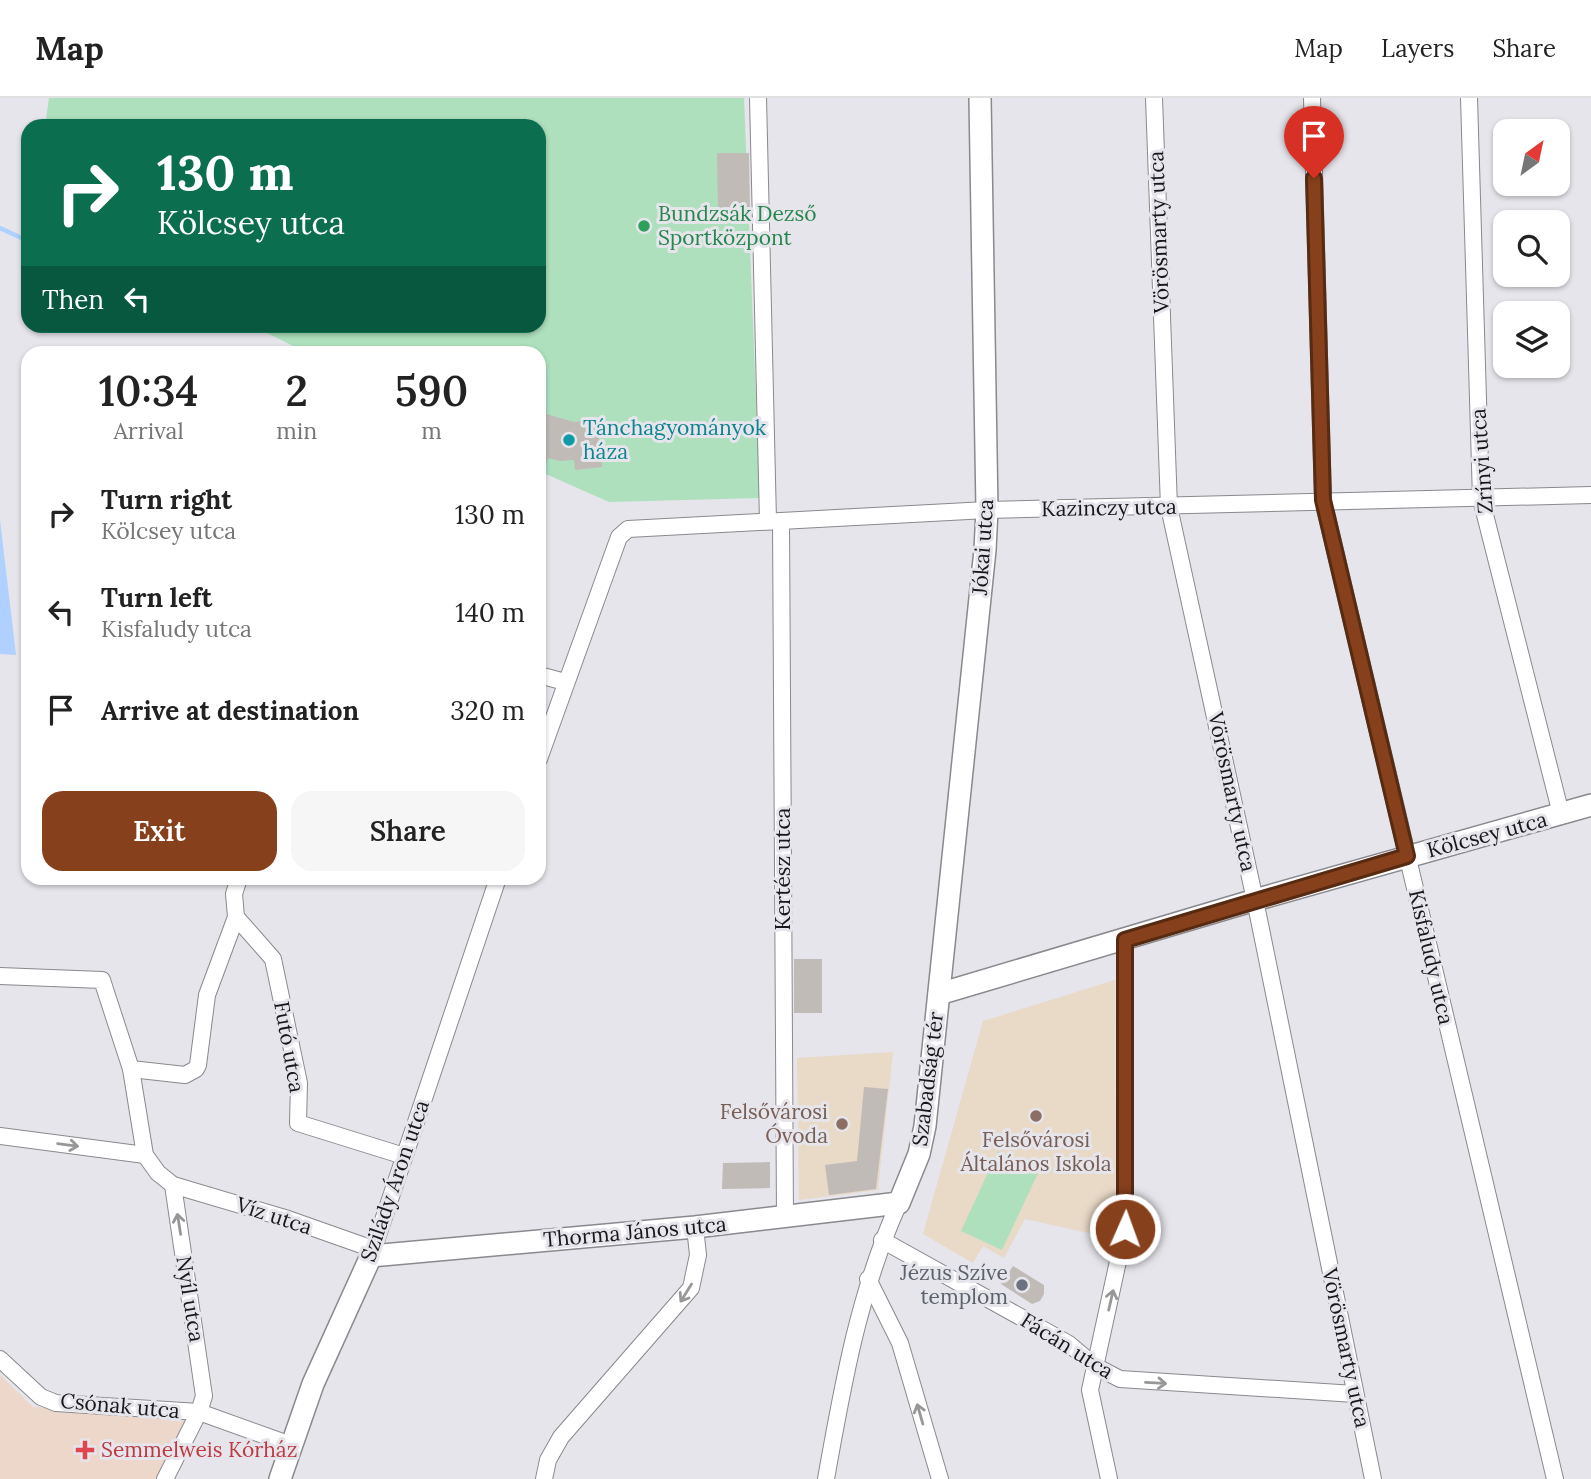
<!DOCTYPE html>
<meta charset="utf-8">
<style>
:root{--surface:#fff;--page:#f6f6f6;--text:#222;--muted:#767676;--line:#e0e0e0;--accent:#86401b}
body{margin:0;font-family:Lora,serif;background:var(--page);color:var(--text);height:100vh;display:flex;flex-direction:column;font-size:26px;white-space:nowrap}
*{box-sizing:border-box;margin:0}
p{font-size:23px;color:var(--muted)}
.icon{flex:none;width:38px;height:38px;fill:none;stroke:currentColor;stroke-width:2;stroke-linecap:round;stroke-linejoin:round}
.map{position:relative;flex:1;overflow:hidden}
.panel{position:absolute;left:21px;top:248px;width:525px;height:539px;display:flex;flex-direction:column;background:var(--surface);border-radius:21px;box-shadow:0 2px 5px #0004}
.panel>*{flex:none}
.guide{position:absolute;left:21px;top:21px;width:525px;height:214px;border-radius:21px;box-shadow:0 2px 5px #0004;background:#0b6e4f;color:#fff;overflow:hidden}
.needle{width:46px;rotate:33deg}
.controls{position:absolute;left:1493px;top:21px;display:grid;gap:14px}
.controls a{display:grid;place-items:center;width:77px;height:77px;border-radius:14px;background:var(--surface);box-shadow:0 2px 5px #0004;font-size:35px}
.pin{position:absolute;display:grid;place-items:center;width:60px;height:60px;color:#fff;margin:-72px -30px;border-radius:50% 50% 50% 0;rotate:-45deg;box-shadow:0 0 7px #0007}
.pin .icon{rotate:45deg}
.me{position:absolute;width:77px;margin:-38px;rotate:2deg;stroke-linejoin:round;filter:drop-shadow(0 0 5px #0008)}
.turn{display:flex;align-items:center;gap:24px;height:147px;padding:0 21px;font-size:32px}
.turn .icon{width:91px;height:91px;stroke-width:2.5}
.turn b{display:block;font-size:49px;line-height:60px}
.then{display:flex;align-items:center;height:66px;padding:0 21px;background:#0003;gap:14px;font-size:26px}
.eta{display:flex;justify-content:space-evenly;align-items:center;height:119px;text-align:center}
.eta b{font-size:42px;font-weight:600;line-height:49px}
.button{display:flex;gap:14px;margin-top:auto;padding:14px 21px}
.button a{flex:1;height:80px;border-radius:21px;background:var(--accent);color:#fff;font-size:28px;font-weight:600;line-height:80px;text-align:center}
.button a+a{background:var(--page);color:var(--text)}
ul{padding:0;list-style:none}
li{display:flex;align-items:center;gap:21px;height:98px;padding:0 21px}
li div{flex:1}
li b{display:block;font-size:26px}
li em{font-style:normal}
header{display:flex;align-items:center;gap:42px;box-sizing:border-box;height:98px;padding:0 35px;background:var(--surface);border-bottom:2px solid var(--line)}
header strong{font-size:33px}
nav{display:flex;gap:38px;margin-inline-start:auto;font-size:24px}
.map>svg:first-child{display:block}
.education{fill:#e9d9c7}
.medical{fill:#ecd7ca}
.green{fill:#aee0bd}
.water{fill:#b0d0ff}
.lines{fill:none;stroke-linecap:round;stroke-linejoin:round}
.stream{stroke:#b0d0ff;stroke-width:4.5}
.building{fill:#c1bbb7}
.minor-casing{stroke:#89898e;stroke-width:18}
.tertiary-casing{stroke:#89898e;stroke-width:24}
.minor{stroke:#fff;stroke-width:16}
.tertiary{stroke:#fff;stroke-width:21}
.oneway{stroke:#979798}
.route-casing{stroke:#572a12;stroke-width:18}
.route{stroke:#86401b;stroke-width:12}
.leisure-dot{fill:#2e9e5b;stroke:#e5e5eb;stroke-width:2.5}
.culture-dot{fill:#0f9aa8;stroke:#e5e5eb;stroke-width:2.5}
.education-dot{fill:#8d6e63;stroke:#e5e5eb;stroke-width:2.5}
.worship-dot{fill:#6b7280;stroke:#e5e5eb;stroke-width:2.5}
.health-dot{fill:#e0444e;stroke:#e5e5eb;stroke-width:2.5}
.labels{text-anchor:middle;stroke-width:6;stroke-linejoin:round;paint-order:stroke}
.leisure-label{font-size:21px;fill:#27864d;stroke:#e5e5eb;text-anchor:start}
.street-label{font-size:21px;fill:#18181a;stroke:#e5e5eb}
.culture-label{font-size:21px;fill:#0d838f;stroke:#e5e5eb;text-anchor:start}
.education-label{font-size:21px;fill:#785e54;stroke:#e5e5eb;text-anchor:end}
.worship-label{font-size:21px;fill:#5b616d;stroke:#e5e5eb;text-anchor:end}
.health-label{font-size:21px;fill:#be3a42;stroke:#e5e5eb;text-anchor:start}
</style>
<header>
<strong>Map</strong>
<nav><a>Map</a><a>Layers</a><a>Share</a></nav>
</header>
<div class="map">
<svg width="1591" height="1381" viewBox="0 0 1591 1381">
<rect width="100%" height="100%" fill="#e5e5eb"/>
<g class="education">
<path d="M1115,882L1116,1141L1025,1121L1004,1160L983,1148L973,1165L923,1136L983,923Z"/>
<path d="M893,954L878,1092L799,1102L797,960Z"/>
</g>
<path class="medical" d="M0,1277L33,1309L185,1323L155,1381H0Z"/>
<g class="green">
<path d="M49,0H744L760,400L609,404L539,373V256L307,255L253,228H539V28H45Z"/>
<path d="M998,1053L1039,1073L1002,1152L961,1133Z"/>
</g>
<path class="water" d="M0,422L16,557L0,556Z"/>
<g class="lines">
<path class="stream" d="M0,130L28,143"/>
</g>
<g class="building">
<path d="M717,55H749L750,112L718,113Z"/>
<path d="M539,314L574,324L597,321L602,369L575,372L574,362L560,363L548,360L542,380H539Z"/>
<rect x="794" y="861" width="28" height="54"/>
<path d="M864,989L888,991L876,1091L829,1097L825,1067L857,1063Z"/>
<path d="M770,1064V1090L722,1091L723,1065Z"/>
<path d="M1013,1168L1044,1187V1196L1040,1203L1032,1206L1001,1186Z"/>
</g>
<g class="lines">
<defs>
<g id="minor">
<path d="M758,0L768,423"/>
<path d="M1154,0L1169,409L1255,802L1373,1381"/>
<path d="M1312,0L1323,402L1555,1381"/>
<path d="M1469,0L1481,401L1561,716"/>
<path d="M781,423L785,1119"/>
<path d="M539,577L565,584"/>
<path d="M539,661L619,439L628,431L987,412L1591,397"/>
<path d="M236,819L273,861L299,985L298,1025L404,1058"/>
<path d="M0,878L102,882L131,971L185,977L196,971L198,967L207,897L236,819L234,796L239,780"/>
<path d="M131,971L145,1057L158,1075L173,1087L288,1121L373,1151"/>
<path d="M0,1038L145,1057"/>
<path d="M882,1142L1069,1246L1095,1268L1120,1281L1355,1296"/>
<path d="M371,1158L498,780"/>
<path d="M868,1181L900,1245L940,1381"/>
<path d="M0,1261L41,1299L56,1305L199,1314L291,1347"/>
<path d="M165,1381L199,1314L204,1298L173,1087"/>
<path d="M544,1381L548,1362L561,1339L691,1190L698,1157L695,1129"/>
<path d="M826,1381C843,1285 859,1194 899,1105"/>
<path d="M1109,1381L1090,1292L1125,1131V842"/>
</g>
<g id="tertiary">
<path d="M939,896L1255,802L1591,707"/>
<path d="M280,1381L313,1286L371,1158L695,1129L899,1105L919,1056L925,1028L985,452L987,412L980,0"/>
</g>
</defs>
<use href="#minor" class="minor-casing"/>
<use href="#tertiary" class="tertiary-casing"/>
<use href="#minor" class="minor"/>
<use href="#tertiary" class="tertiary"/>
</g>
<defs><path id="oneway-shaft" d="M-6 0H5M1.5-3L5.5 0L1.5 3" fill="none" stroke-width="1.6" stroke-linecap="round" stroke-linejoin="round" transform="scale(1.75)"/></defs>
<g class="oneway">
<use href="#oneway-shaft" transform="translate(68 1047) rotate(8)"/>
<use href="#oneway-shaft" transform="translate(179 1126) rotate(-99)"/>
<use href="#oneway-shaft" transform="translate(686 1195) rotate(122)"/>
<use href="#oneway-shaft" transform="translate(1111 1202) rotate(-77)"/>
<use href="#oneway-shaft" transform="translate(1156 1285) rotate(3)"/>
<use href="#oneway-shaft" transform="translate(920 1316) rotate(-106)"/>
</g>
<g class="lines">
<defs>
<path id="route" d="M1125,1131V842L1407,758L1323,402L1314,80"/>
</defs>
<use href="#route" class="route-casing"/>
<use href="#route" class="route"/>
</g>
<circle class="leisure-dot" cx="644" cy="128" r="7"/>
<circle class="culture-dot" cx="569" cy="342" r="7"/>
<g class="education-dot">
<circle cx="1036" cy="1018" r="7"/>
<circle cx="842" cy="1026" r="7"/>
</g>
<circle class="worship-dot" cx="1022" cy="1187" r="7"/>
<path class="health-dot" d="M81.5 1341.5h7v7h7v7h-7v7h-7v-7h-7v-7h7z"/>
<g class="labels">
<g class="leisure-label">
<text x="658" y="123">Bundzsák Dezső<tspan x="658" dy="24">Sportközpont</tspan></text>
</g>
<g class="street-label">
<text transform="translate(1159 134) rotate(-92)" y="7">Vörösmarty utca</text>
<text transform="translate(1482 363) rotate(-94)" y="7">Zrínyi utca</text>
<text transform="translate(1109 410) rotate(-1)" y="7">Kazinczy utca</text>
<text transform="translate(983 449) rotate(-86)" y="7">Jókai utca</text>
<text transform="translate(1232 694) rotate(78)" y="7">Vörösmarty utca</text>
<text transform="translate(1487 737) rotate(-15)" y="7">Kölcsey utca</text>
<text transform="translate(783 771) rotate(-90)" y="7">Kertész utca</text>
<text transform="translate(1431 859) rotate(77)" y="7">Kisfaludy utca</text>
<text transform="translate(289 949) rotate(80)" y="7">Futó utca</text>
<text transform="translate(928 981) rotate(-83)" y="7">Szabadság tér</text>
<text transform="translate(395 1083) rotate(-71)" y="7">Szilády Áron utca</text>
<text transform="translate(274 1118) rotate(18)" y="7">Víz utca</text>
<text transform="translate(635 1134) rotate(-5)" y="7">Thorma János utca</text>
<text transform="translate(190 1201) rotate(81)" y="7">Nyíl utca</text>
<text transform="translate(1067 1248) rotate(32)" y="7">Fácán utca</text>
<text transform="translate(1346 1250) rotate(78)" y="7">Vörösmarty utca</text>
<text transform="translate(120 1308) rotate(5)" y="7">Csónak utca</text>
</g>
<g class="culture-label">
<text x="583" y="337">Tánchagyományok<tspan x="583" dy="24">háza</tspan></text>
</g>
<g class="education-label">
<text x="828" y="1021">Felsővárosi<tspan x="828" dy="24">Óvoda</tspan></text>
<text x="1036" y="1049" text-anchor="middle">Felsővárosi<tspan x="1036" dy="24">Általános Iskola</tspan></text>
</g>
<g class="worship-label">
<text x="1008" y="1182">Jézus Szíve<tspan x="1008" dy="24">templom</tspan></text>
</g>
<g class="health-label">
<text x="101" y="1359">Semmelweis Kórház</text>
</g>
</g>
</svg>
<div class="controls">
<a><svg class="needle" viewBox="-14 -14 28 28"><path d="M0-13l5 13h-10z" fill="#e53935"/><path d="M0 13l5-13h-10z" fill="#767676"/></svg></a>
<a><svg class="icon" aria-label="search" viewBox="0 0 24 24"><circle cx="10" cy="10" r="6"/><path d="M15 15l6 6"/></svg></a>
<a><svg class="icon" aria-label="layers" viewBox="0 0 24 24"><path d="M12 4l9 5-9 5-9-5zM3 14l9 5 9-5"/></svg></a>
</div>
<div class="pin" style="left:1314px;top:80px;background:#d93025"><svg class="icon" aria-label="arrive" viewBox="0 0 24 24"><path d="M6 21V4h12l-3 4 3 4H6"/></svg></div>
<svg class="me" style="left:1125px;top:1131px" viewBox="-20 -20 40 40"><circle r="17" fill="#86401b" stroke="#fff" stroke-width="3"/><path d="M0-11L8 9 0 5-8 9z" fill="#fff"/></svg>
<div class="guide">
<div class="turn"><svg class="icon" aria-label="right" viewBox="0 0 24 24"><path d="M7 20v-9h11M14 6l5 5-5 5"/></svg><div><b>130 m</b>Kölcsey utca</div></div>
<div class="then">Then<svg class="icon" aria-label="left" viewBox="0 0 24 24"><path d="M17 20v-9H6M10 6l-5 5 5 5"/></svg></div>
</div>
<section class="panel">
<div class="eta">
<div><b>10:34</b><p>Arrival</p></div>
<div><b>2</b><p>min</p></div>
<div><b>590</b><p>m</p></div>
</div>
<ul>
<li><svg class="icon" aria-label="right" viewBox="0 0 24 24"><path d="M7 20v-9h11M14 6l5 5-5 5"/></svg><div><b>Turn right</b><p>Kölcsey utca</p></div><em>130 m</em></li>
<li><svg class="icon" aria-label="left" viewBox="0 0 24 24"><path d="M17 20v-9H6M10 6l-5 5 5 5"/></svg><div><b>Turn left</b><p>Kisfaludy utca</p></div><em>140 m</em></li>
<li><svg class="icon" aria-label="arrive" viewBox="0 0 24 24"><path d="M6 21V4h12l-3 4 3 4H6"/></svg><div><b>Arrive at destination</b></div><em>320 m</em></li>
</ul>
<div class="button"><a>Exit</a><a>Share</a></div>
</section>
</div>
